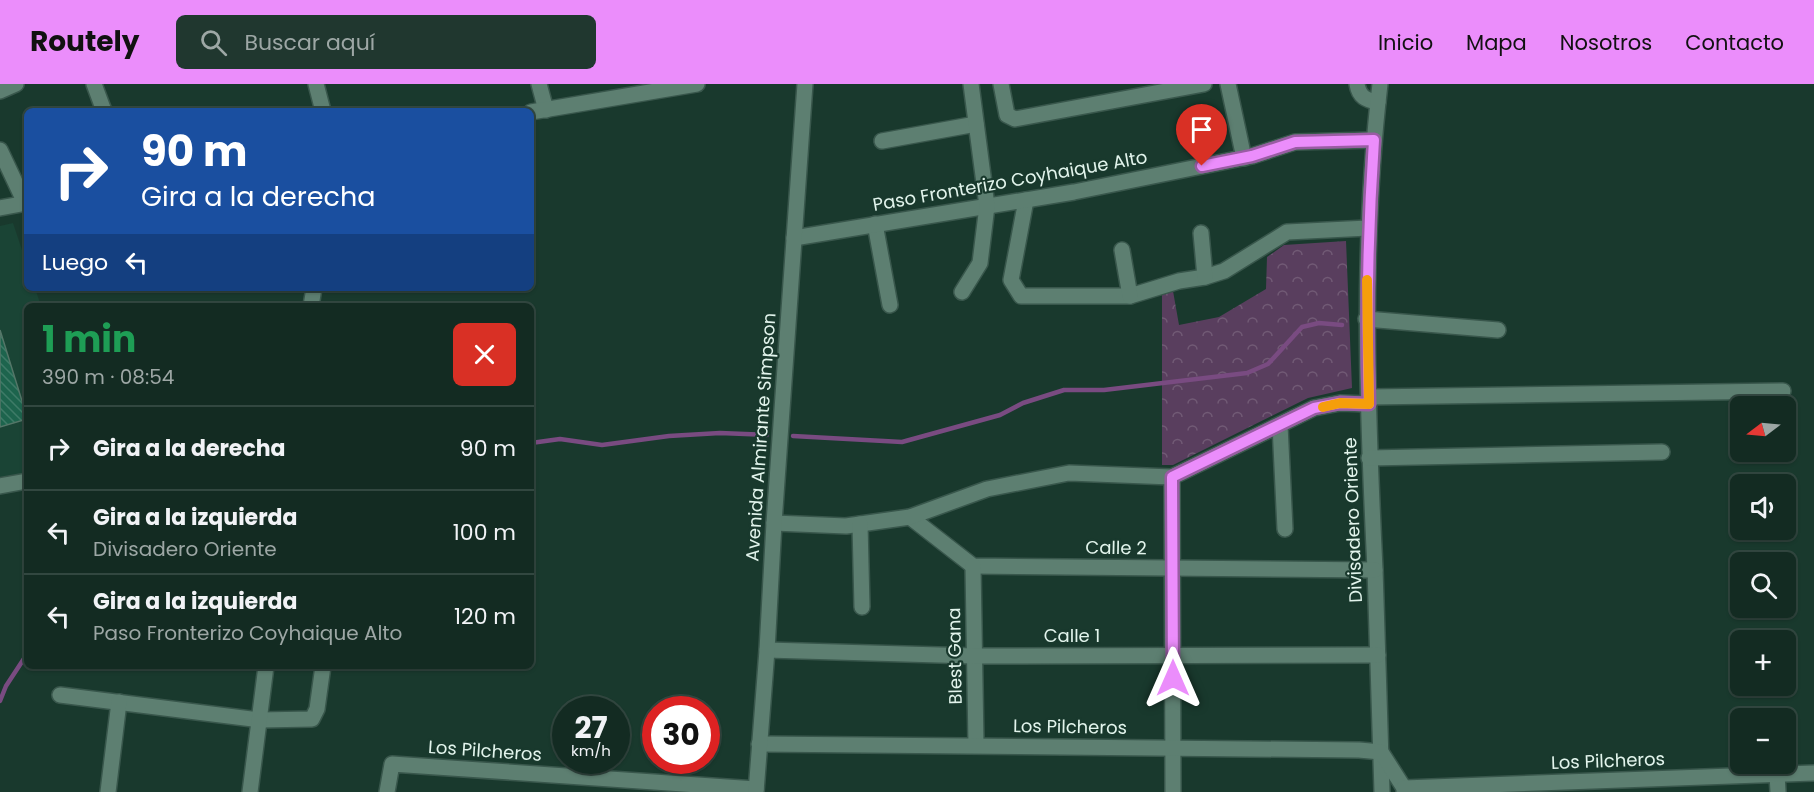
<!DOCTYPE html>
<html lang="es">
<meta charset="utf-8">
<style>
:root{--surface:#132b22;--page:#20372f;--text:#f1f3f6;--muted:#9da7a5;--line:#324740;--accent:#eb8dfb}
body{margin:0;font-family:Poppins,sans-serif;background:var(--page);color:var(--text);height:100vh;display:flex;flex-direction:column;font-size:22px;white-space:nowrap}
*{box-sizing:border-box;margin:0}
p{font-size:20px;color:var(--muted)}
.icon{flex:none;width:33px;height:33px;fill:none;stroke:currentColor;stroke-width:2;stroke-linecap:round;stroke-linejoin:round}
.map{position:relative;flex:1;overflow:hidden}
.details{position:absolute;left:24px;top:219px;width:510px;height:366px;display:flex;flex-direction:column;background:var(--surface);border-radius:9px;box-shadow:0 2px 4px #0004,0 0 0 2px var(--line)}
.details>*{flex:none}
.top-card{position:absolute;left:24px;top:24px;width:510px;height:183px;border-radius:9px;box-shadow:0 2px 4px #0004,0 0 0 2px var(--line);background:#1a4fa0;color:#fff;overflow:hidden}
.needle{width:39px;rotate:254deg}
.tools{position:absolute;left:1730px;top:312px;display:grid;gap:12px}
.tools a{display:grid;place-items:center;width:66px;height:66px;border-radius:9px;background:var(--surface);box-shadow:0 2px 4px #0004,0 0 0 2px var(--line);font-size:30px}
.speed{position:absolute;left:552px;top:612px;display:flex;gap:12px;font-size:30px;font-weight:700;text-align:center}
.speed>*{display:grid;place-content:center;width:78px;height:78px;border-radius:50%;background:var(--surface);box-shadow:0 2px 4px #0004,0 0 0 2px var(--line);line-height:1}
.speed small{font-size:15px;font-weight:400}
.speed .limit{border:9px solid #d22;background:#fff;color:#111}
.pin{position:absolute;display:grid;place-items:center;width:51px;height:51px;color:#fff;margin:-62px -26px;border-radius:50% 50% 50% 0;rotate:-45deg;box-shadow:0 0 6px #0007}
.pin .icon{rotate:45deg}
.me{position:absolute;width:66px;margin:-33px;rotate:0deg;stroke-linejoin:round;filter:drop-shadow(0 0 4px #0008)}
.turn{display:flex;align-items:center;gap:21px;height:126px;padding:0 18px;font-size:27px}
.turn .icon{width:78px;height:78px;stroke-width:2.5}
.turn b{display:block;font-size:42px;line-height:51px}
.then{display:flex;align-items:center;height:57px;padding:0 18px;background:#0003;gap:12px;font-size:22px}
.round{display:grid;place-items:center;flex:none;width:63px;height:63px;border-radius:9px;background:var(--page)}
.overview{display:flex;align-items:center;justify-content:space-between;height:102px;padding:0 18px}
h1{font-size:36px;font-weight:700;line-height:45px;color:#1e9e55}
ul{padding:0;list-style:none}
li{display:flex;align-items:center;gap:18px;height:84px;padding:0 18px;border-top:2px solid var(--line)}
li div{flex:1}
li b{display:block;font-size:22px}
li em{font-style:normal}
header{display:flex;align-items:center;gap:36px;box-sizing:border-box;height:84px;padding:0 30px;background:var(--accent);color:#111}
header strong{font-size:28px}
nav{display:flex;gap:33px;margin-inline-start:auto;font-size:21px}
.search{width:420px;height:54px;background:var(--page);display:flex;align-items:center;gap:15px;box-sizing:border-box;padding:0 21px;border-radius:9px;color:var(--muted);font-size:22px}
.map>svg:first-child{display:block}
.built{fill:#1a4435}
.park{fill:url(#park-crowns)}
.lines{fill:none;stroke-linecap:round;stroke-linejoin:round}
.stream{stroke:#794b81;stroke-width:4.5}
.building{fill:url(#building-back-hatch);stroke:#547668;stroke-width:1.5}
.minor-casing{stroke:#39574c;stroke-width:18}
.minor{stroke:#5d7f71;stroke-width:15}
.route-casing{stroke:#995ca3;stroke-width:15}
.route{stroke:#eb8dfb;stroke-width:10}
.slow{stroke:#f59e0b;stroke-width:10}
.labels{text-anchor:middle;stroke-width:4.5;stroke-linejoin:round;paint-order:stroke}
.street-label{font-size:18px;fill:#e2f4ec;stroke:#19392d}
</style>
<header>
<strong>Routely</strong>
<div class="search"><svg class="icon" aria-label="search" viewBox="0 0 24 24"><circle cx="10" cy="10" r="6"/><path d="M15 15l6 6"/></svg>Buscar aquí</div>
<nav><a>Inicio</a><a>Mapa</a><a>Nosotros</a><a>Contacto</a></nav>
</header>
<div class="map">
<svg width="1814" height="708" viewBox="0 0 1814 708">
<defs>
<pattern id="park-crowns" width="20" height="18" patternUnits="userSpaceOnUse" patternTransform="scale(1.5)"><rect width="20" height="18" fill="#593e5e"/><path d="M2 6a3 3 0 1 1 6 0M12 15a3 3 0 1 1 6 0" fill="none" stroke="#715a75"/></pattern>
<pattern id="building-back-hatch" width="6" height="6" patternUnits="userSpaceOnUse" patternTransform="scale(1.5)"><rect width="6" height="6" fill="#1d644d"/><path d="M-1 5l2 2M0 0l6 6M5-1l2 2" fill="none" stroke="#3e7b67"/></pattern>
</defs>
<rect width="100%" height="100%" fill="#19392d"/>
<path class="built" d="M13,139L27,181V204H35L41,222H27V389L0,393V142Z"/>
<path class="park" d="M1346,157L1352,304L1308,314L1173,381H1162V211L1173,207L1179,241L1219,233L1266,205L1267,173L1284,161Z"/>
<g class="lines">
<g class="stream">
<path d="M793,352L902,358L1000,331L1023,319L1064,306H1104L1247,289L1268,280L1302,243L1319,239L1342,241"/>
<path d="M531,359L560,355L602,361L669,352L720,349L767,351"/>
<path d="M0,617L6,602L27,570"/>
</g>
</g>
<path class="building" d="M0,246L27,333V335L0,343Z"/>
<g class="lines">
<defs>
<g id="minor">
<path d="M94,0L104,27"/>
<path d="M316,0L323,27"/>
<path d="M539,0L546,26"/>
<path d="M1001,0L1007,31L1015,35L1204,0"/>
<path d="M1228,0L1244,74"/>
<path d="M1357,0C1359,13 1366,16 1378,18"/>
<path d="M1380,0C1361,162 1367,323 1375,485C1378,560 1380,634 1382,708"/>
<path d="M0,7L16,0"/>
<path d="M531,28L697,0"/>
<path d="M882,57L976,40"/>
<path d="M0,66L25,119"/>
<path d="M1026,116L1011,196L1021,212H1130L1179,197L1205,193L1224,187L1287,148L1368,144"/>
<path d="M0,124L27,119"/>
<path d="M875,140L890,221"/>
<path d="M1201,149L1205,193"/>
<path d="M794,154L1074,108L1252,72L1295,58L1374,56"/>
<path d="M1122,166L1130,212"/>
<path d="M962,208L980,179L987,122L971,0"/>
<path d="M311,222L314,204"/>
<path d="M1366,235L1498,246"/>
<path d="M1369,313L1783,307"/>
<path d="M1280,341L1285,445"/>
<path d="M1369,374L1662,368"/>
<path d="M1172,393L1173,708"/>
<path d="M0,402L27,397"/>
<path d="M910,433L973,482L1375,486"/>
<path d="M774,439L846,442L910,433L987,405L1069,389L1172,393L1314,324L1340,319L1369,320"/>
<path d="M860,440L862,523"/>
<path d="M973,482L976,661"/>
<path d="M767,566L974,572L1378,571"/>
<path d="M60,611L260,636L312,635L317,625L323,582"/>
<path d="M759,660L1359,666L1381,668L1404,704V708"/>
<path d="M1777,690L1778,708"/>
<path d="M1404,704L1814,689"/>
<path d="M108,708L119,618"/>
<path d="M250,708L266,582"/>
<path d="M387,708L392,680L756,705"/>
<path d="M756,708L767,566L774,439L805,0"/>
</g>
</defs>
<use href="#minor" class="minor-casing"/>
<use href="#minor" class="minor"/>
</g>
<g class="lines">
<defs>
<path id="route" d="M1173,594L1172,393L1314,324L1340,319L1369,320C1366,232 1368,145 1374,56L1295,58L1252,72L1202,82"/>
</defs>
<use href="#route" class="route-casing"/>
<use href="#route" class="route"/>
<path class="slow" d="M1323,323L1340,319L1369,320L1367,196"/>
</g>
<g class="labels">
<g class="street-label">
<text transform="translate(1010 97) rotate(-10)" y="6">Paso Fronterizo Coyhaique Alto</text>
<text transform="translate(761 353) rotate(-86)" y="6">Avenida Almirante Simpson</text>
<text transform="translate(1353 436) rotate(-92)" y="6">Divisadero Oriente</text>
<text transform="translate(1116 464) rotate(1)" y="6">Calle 2</text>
<text x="1072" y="558">Calle 1</text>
<text transform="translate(955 572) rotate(-91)" y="6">Blest Gana</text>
<text transform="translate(1070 643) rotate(1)" y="6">Los Pilcheros</text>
<text transform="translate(485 667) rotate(4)" y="6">Los Pilcheros</text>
<text transform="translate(1608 677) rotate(-2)" y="6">Los Pilcheros</text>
</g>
</g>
</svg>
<div class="tools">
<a><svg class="needle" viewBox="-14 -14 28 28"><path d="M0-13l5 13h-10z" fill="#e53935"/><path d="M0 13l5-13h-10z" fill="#9da7a5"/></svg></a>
<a><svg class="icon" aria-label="sound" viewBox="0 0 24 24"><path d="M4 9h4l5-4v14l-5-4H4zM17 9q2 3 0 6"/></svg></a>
<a><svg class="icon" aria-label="search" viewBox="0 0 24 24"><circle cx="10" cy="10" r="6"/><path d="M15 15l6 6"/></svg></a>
<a>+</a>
<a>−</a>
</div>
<div class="speed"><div>27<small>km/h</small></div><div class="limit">30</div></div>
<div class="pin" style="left:1202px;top:82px;background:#d93025"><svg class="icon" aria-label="arrive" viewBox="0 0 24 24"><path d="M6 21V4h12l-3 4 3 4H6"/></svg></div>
<svg class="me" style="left:1173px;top:594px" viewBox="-20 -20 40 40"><path d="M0-17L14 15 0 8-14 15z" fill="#eb8dfb" stroke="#fff" stroke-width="4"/></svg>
<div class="top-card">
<div class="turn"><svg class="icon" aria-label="right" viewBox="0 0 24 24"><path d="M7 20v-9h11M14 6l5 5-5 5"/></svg><div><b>90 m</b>Gira a la derecha</div></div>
<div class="then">Luego<svg class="icon" aria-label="left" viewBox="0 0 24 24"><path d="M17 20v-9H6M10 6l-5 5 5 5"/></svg></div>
</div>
<section class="details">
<div class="overview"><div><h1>1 min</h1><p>390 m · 08:54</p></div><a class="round" style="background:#d93025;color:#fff"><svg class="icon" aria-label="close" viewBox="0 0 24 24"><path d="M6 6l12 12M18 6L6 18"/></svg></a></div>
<ul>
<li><svg class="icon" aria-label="right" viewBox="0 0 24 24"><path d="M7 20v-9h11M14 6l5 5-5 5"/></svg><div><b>Gira a la derecha</b></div><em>90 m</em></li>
<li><svg class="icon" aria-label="left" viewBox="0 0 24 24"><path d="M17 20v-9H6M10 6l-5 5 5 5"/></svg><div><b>Gira a la izquierda</b><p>Divisadero Oriente</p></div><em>100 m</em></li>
<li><svg class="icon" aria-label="left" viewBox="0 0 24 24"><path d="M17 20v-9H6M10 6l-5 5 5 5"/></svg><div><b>Gira a la izquierda</b><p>Paso Fronterizo Coyhaique Alto</p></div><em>120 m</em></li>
</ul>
</section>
</div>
